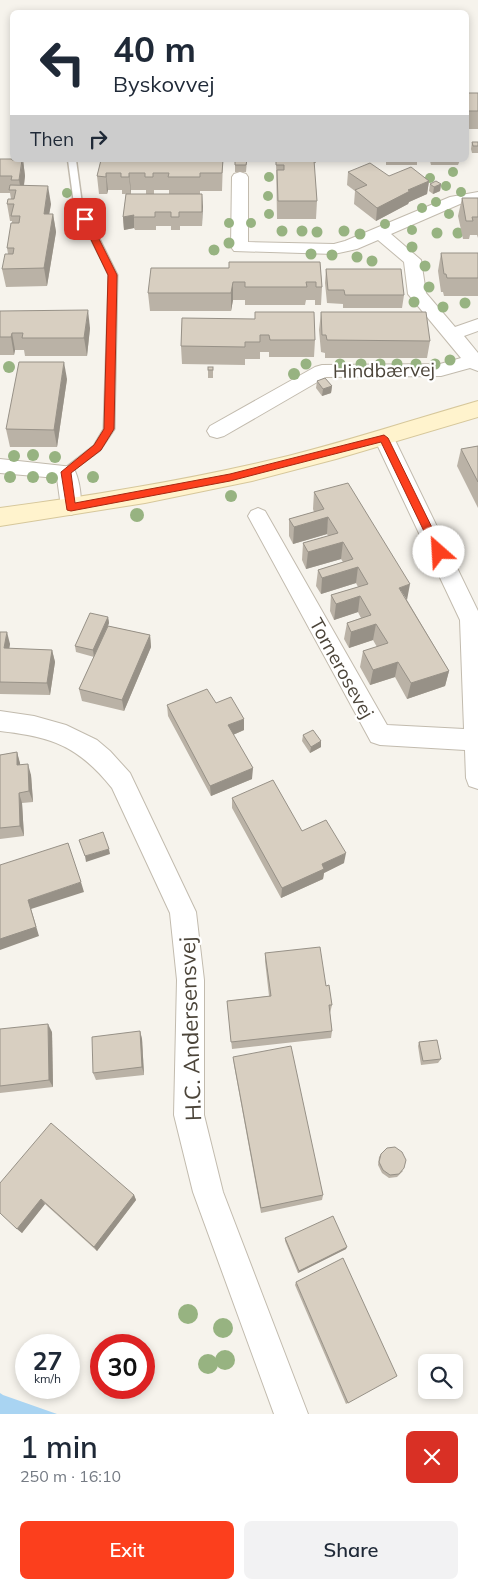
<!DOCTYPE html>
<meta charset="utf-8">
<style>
:root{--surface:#fff;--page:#f2f2f3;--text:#1f2937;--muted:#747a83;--accent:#fc3f1d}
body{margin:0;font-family:Mulish,sans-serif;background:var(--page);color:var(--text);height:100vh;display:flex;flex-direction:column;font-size:19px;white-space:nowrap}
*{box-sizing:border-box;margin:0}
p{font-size:16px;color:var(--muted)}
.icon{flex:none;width:28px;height:28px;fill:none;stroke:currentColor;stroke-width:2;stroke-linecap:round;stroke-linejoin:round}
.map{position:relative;height:1414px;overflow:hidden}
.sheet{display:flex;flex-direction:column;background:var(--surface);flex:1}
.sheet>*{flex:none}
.guide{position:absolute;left:10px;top:10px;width:459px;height:152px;border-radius:8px;box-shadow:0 2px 8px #0003;background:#fff;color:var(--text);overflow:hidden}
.buttons{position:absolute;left:418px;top:1354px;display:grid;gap:10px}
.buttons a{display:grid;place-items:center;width:45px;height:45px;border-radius:8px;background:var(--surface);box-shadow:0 2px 8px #0003;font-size:25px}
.speed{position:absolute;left:15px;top:1334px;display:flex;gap:10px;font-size:25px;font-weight:700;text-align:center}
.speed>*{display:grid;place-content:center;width:65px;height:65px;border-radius:50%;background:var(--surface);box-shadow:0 2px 8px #0003;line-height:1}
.speed small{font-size:12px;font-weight:400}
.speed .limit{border:8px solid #d22;background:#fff;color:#111}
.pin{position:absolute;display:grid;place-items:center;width:42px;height:42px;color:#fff;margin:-21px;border-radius:10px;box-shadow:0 2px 8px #0006}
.me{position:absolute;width:55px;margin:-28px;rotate:334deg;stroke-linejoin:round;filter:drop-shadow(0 0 4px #0008)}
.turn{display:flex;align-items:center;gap:18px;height:105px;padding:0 20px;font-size:22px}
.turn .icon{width:65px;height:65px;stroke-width:2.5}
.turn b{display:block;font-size:35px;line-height:42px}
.then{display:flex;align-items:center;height:48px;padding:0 20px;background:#0003;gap:10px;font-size:19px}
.round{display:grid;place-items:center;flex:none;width:52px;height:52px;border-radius:8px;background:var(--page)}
.overview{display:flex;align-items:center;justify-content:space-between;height:85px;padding:0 20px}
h1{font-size:30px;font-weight:600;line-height:38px}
.action{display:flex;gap:10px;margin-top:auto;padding:10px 20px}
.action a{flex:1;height:58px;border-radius:8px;background:var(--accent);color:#fff;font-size:20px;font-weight:600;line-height:58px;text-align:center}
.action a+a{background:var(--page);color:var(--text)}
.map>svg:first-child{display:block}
.water{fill:#a9d4f2}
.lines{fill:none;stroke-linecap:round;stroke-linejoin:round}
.service-casing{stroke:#c2bbae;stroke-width:3}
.minor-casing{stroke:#c2bbae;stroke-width:2}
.secondary-casing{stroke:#d6c79b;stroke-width:2}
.service{fill:#fff;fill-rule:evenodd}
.minor{fill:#fff;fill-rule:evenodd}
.secondary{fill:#fff3cd;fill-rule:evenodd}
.tree{fill:#97b381}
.wall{fill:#bab2a6;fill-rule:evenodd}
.shaded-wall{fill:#979187}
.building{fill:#d8cfc1;stroke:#979187}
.route{fill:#fc3f1d;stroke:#a42913}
.labels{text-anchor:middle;stroke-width:4.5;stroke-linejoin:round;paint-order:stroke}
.street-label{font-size:19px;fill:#4b4439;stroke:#fff}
.near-street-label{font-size:22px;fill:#4b4439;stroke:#fff}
</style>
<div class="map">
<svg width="478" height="1414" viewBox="0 0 478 1414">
<rect width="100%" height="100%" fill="#f6f3ec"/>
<path class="water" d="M0,1393L3,1395L57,1414H0Z"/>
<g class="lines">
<defs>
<path id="service" d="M68,160H76L82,204L117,275L114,429L100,450L66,475L61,472L63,470L94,446L104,429L109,275L74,204Z"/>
<g id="minor">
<path d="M240,172L246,174L248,177V242L334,244L345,241L450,197L478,192V202L460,204L391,234L421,260L426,293L455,327L478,319V331L464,336L478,353V371L470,368L441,376L326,377L224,436L217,438L210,436L207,431L210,426L315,367L322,365L440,364L461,358L408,294L404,262L378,240L357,249L334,254L234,251L231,247L232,177L234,174Z"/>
<path d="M384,431L391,433L394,438L478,611V789L469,786L466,778L465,750L380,745L371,742L248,516L251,511L258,508L265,511L387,725L464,729L460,620L374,438L377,433Z"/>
<path d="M0,459L73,467C79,477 84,502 78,512L71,515L64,512L61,507L57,478L0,473Z"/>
<path d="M0,711L34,716L66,725L97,740L110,751L130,773L196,912L204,980V1115L223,1192L308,1414H274L193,1192L174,1115L177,980L170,913L112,788C78,746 53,737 0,731Z"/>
</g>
<path id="secondary" d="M478,401V417L336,459L252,481L145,503L0,526V508C97,495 193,479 288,456C352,440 415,419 478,401Z"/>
</defs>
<use href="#service" class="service-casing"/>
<use href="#minor" class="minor-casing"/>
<use href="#secondary" class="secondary-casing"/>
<use href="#service" class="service"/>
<use href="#minor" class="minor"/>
<use href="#secondary" class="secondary"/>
</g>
<g class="tree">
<circle cx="453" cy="172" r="5"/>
<circle cx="269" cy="177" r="5"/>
<circle cx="430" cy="178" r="5"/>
<circle cx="446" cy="186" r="5"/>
<circle cx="461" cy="192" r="5"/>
<circle cx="67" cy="193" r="5"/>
<circle cx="268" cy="196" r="5"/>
<circle cx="436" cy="202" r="5"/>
<circle cx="422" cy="208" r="5"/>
<circle cx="269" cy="214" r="5"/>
<circle cx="449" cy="214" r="5"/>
<circle cx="229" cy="223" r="5"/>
<circle cx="251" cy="223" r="5"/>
<circle cx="385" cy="224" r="5"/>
<circle cx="412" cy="230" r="5"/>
<circle cx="282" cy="231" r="5.5"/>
<circle cx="302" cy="231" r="5.5"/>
<circle cx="344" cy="231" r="5.5"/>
<circle cx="317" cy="232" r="5.5"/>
<circle cx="437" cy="233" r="5.5"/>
<circle cx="458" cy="233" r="5.5"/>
<circle cx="360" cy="234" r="5.5"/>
<circle cx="229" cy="243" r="5.5"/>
<circle cx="412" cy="247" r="5.5"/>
<circle cx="214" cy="250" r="5.5"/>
<circle cx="311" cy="254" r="5.5"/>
<circle cx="332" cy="255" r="5.5"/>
<circle cx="357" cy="257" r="5.5"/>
<circle cx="372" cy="261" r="5.5"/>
<circle cx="425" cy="266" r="5.5"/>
<circle cx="429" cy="287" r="5.5"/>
<circle cx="414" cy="302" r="5.5"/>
<circle cx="465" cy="303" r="5.5"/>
<circle cx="443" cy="307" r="5.5"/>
<circle cx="450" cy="360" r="5.5"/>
<circle cx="306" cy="364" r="5.5"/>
<circle cx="340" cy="364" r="5.5"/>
<circle cx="361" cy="364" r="5.5"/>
<circle cx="380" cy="364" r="5.5"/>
<circle cx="397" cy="364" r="5.5"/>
<circle cx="416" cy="364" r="5.5"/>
<circle cx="435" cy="364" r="5.5"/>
<circle cx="9" cy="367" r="6"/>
<circle cx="294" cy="374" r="6"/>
<circle cx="33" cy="455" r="6"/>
<circle cx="14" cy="456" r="6"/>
<circle cx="55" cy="457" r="6"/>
<circle cx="10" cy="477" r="6"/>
<circle cx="33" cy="477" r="6"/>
<circle cx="93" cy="477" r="6"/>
<circle cx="52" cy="478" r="6"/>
<circle cx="231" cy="496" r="6"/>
<circle cx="137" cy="515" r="7"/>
<circle cx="188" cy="1314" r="10"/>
<circle cx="223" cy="1328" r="10"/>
<circle cx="225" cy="1360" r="10"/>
<circle cx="208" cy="1364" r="10"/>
</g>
<g class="wall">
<rect x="466" y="93" width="12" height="36"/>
<path d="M472,142H478V153H472L471,149Z"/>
<path d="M0,159L23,160L25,176L24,186L51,204L49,214H53L56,232L47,286L6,287L2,269L8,254L7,248L12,223V221H10L7,204L11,199L10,193H0V195Z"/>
<path d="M101,160H223L222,191H200V194H202V226H180V230H171V226H156V230H135L134,228L124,230L123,217L126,194H122V190H108L107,194H99L97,176ZM131,190H146V194H131ZM154,190H169V194H154Z"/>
<path d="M247,160L246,172H235V165Z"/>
<path d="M276,160H316V163H314L317,201L316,219H277Z"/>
<path d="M386,160H460L458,165H431L430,161H417V165H386Z"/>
<path d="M348,172L429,181L427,194L409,202L408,204L376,221L354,204L355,191L347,185Z"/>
<path d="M430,184H441L440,191L433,194L429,191Z"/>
<path d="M462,198H478V238L477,235H470L469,239H463L458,216Z"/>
<path d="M441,253H478V296H444L443,292H441L438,271Z"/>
<path d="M320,262L322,287L321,305H315V300H306L305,305H245V300H233L231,311H150L148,293L229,268Z"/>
<path d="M326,269L404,295L402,308H343V304L327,303L325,283Z"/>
<path d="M0,311L90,328L87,356H25L24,350H15L14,355H0Z"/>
<path d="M321,312L430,341L427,358H325V353L321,352L319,330Z"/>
<path d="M182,318L315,340L314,357H269V352H260V359H245V365L182,364L181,346Z"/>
<path d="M213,367V378H208V370Z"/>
<path d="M67,379L57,447H10L6,429Z"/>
<path d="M317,381L332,386L331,393L322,396L316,388Z"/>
<path d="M478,446V508L457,466L461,449Z"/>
<path d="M314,492L407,600L449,671L445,686L407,699L395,677L370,685L360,667L363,651L377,647L373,640L349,648L344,639L347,623L361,618L358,612L334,620L330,611L331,595L358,587L356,583L321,594L316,586L318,570L343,562L341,559L306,569L302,560L303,543L328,536L327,534L293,544L289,536V519L314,512L313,509Z"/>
<path d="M108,617L109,623L108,626L150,635L151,647L124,711L82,701L79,689L94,657L76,652L75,646Z"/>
<path d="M0,632L10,644L9,649L52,650L55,662L50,695L0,694Z"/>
<path d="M216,703L244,730L233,735L252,779L211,796L168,716L167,705Z"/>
<path d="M303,735L321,741V747L310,753L302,741Z"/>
<path d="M17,752L20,765L31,775L33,802L22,803L24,836L0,839V755Z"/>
<path d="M232,798L302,831L344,863L324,873L323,879L281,898L232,808Z"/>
<path d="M265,953L326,986L332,1005L330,1013L332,1031L331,1038L232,1049L227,1001L269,996L265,961Z"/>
<path d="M0,1029L52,1032L53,1087L0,1093Z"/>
<path d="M140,1031L142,1039L144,1075L96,1080L93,1073Z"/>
<path d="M419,1042L441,1059L438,1063L421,1065L418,1046Z"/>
<path d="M233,1057L323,1195L322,1200L261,1213L234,1065Z"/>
<path d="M381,1154L403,1171L397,1177L389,1178L382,1173L378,1165L379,1157Z"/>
<path d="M0,1183L134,1195L136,1200L97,1251L45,1204L22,1233L0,1213Z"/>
<path d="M285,1238L346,1249L298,1273L285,1241Z"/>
<path d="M296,1282L348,1403L346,1404L295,1285Z"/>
</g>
<g class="shaded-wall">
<path d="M23,160L25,176L22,198L19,180Z"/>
<path d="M106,173L108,190L107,194L106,177Z"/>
<path d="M129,173L131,190V194L129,177Z"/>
<path d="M429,181L427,194L409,202L408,204L376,221L377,208L408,190Z"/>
<path d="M441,184L440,191L433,194L434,187Z"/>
<path d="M48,186L51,204L46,232L44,214Z"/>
<path d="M202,194L203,207L202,226Z"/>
<path d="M53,214L56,232L47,286L44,268Z"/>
<path d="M134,215V228L124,230L123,217Z"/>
<path d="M233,282V300L231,311V293Z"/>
<path d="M88,310L90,328L87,356L84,338Z"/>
<path d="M12,333L15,350L14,355L11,337Z"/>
<path d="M64,362L67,379L57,447L54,430Z"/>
<path d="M332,386L331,393L322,396L323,389Z"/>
<path d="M328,517L327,534L293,544L294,527Z"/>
<path d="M343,542L341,559L306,569L308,552Z"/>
<path d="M358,567L356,583L321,594L322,578Z"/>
<path d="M410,584L407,600L399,588Z"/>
<path d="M360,596L358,612L334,620L336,604Z"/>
<path d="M108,617L109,623L94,657L93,650Z"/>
<path d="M376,624L373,640L349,648L351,632Z"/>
<path d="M7,632L10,644L7,660L4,648Z"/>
<path d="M150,635L151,647L124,711L122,700Z"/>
<path d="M52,650L55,662L50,695L47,683Z"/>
<path d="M398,662L395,677L370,685L373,670Z"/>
<path d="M449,671L445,686L407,699L411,683Z"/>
<path d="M244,719V730L228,737V725Z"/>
<path d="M321,741V747L310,753L311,747Z"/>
<path d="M17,752L20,763L21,776L17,765Z"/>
<path d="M28,764L31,775L33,802L29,791Z"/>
<path d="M253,768L252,779L211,796L210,786Z"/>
<path d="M19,793L22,803L24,836L20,826Z"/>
<path d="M109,849L110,854L86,862L85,856Z"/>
<path d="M346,853L344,863L324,873L323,879L281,898L282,888L322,864Z"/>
<path d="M81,882L84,892L31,909L39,936L0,950V939L28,900Z"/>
<path d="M48,1024L52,1032L53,1087L49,1080Z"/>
<path d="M140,1031L142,1039L144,1075L142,1067Z"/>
<path d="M134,1195L136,1200L97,1251L94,1247Z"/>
<path d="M41,1199L45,1204L22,1233L17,1229Z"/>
<path d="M347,1247L346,1249L298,1273L299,1271Z"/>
</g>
<g class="building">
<path d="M466,93H478V111H468V108H466Z"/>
<path d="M472,142H478V146H473Z"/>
<path d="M0,159H12V160H22L19,180H11L12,176H0Z"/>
<path d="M101,160H223L222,173H200V177H168L169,173H153V177H145V173H129V177H121V173H106V177L97,176Z"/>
<path d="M235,160H247L246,165H235Z"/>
<path d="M276,160H314L317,201H278L277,170H284V165H276Z"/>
<path d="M370,163L389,176L411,167L429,181L408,190L410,191L377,208L355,190L367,185L348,172Z"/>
<path d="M436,181L441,184L434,187L430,184Z"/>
<path d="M10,185L48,186L44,214H53L44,268L2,269L5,254H13L14,248H7L11,223H19L20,216H11L14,204H7L8,199H14L16,190H9Z"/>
<path d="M126,194H202V212H179V217H171V212H155V217H133L134,215L123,217Z"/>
<path d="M462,198H478V217H472L473,221H466Z"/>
<path d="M441,253H478V278H447L446,274H444Z"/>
<path d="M229,262H320L322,287H316V282H306L307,287H245V282H233L231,293H148L151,268H229Z"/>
<path d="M326,269H401L404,295H345L344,290H328Z"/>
<path d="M88,310L84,338H22L23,333H12L11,337H0V311Z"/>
<path d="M255,312H314L315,340H270L269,335H260V342H245V347L181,346L182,318L255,319Z"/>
<path d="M321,312H426L430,341L327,340L326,335H322Z"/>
<path d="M19,362H64L54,430L6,429Z"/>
<rect x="208" y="367" width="5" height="3"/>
<path d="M325,378L332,386L323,389L317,381Z"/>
<path d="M478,446V482L461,449Z"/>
<path d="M348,483L410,584L399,588L449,671L411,683L398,662L373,670L363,651L388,643L376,624L351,632L347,623L371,615L360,596L336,604L331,595L368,584L358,567L322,578L318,570L353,559L343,542L308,552L303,543L338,533L328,517L294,527L289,519L324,509L314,492Z"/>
<path d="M90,613L108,617L93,650L75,646Z"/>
<path d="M108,626L150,635L122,700L79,689Z"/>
<path d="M0,632H7L4,648L52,650L47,683L0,682Z"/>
<path d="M207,689L216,703L231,697L244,719L228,725L253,768L210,786L167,705Z"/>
<path d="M313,730L321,741L311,747L303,735Z"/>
<path d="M17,752V765L28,764L29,791L19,793L20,826L0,828V755Z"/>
<path d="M273,780L302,831L326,820L346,853L322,864L324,869L282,888L232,798Z"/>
<path d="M103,832L109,849L85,856L79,840Z"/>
<path d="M68,843L81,882L28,900L36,927L0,939V865Z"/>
<path d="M320,947L326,986L329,985L332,1005H329L332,1031L231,1042L227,1001L271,996L265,953Z"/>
<path d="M48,1024L49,1080L0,1086V1029Z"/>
<path d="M140,1031L142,1067L93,1073L92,1037Z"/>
<path d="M437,1040L441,1059L423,1061L419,1042Z"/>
<path d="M291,1046L323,1195L261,1208L233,1057Z"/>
<path d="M51,1123L134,1195L94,1247L41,1199L17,1229L0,1213V1183Z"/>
<path d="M395,1147L402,1152L406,1160L404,1168L399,1174L390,1175L383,1170L379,1162L381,1154L387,1148Z"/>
<path d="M333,1216L347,1247L299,1271L285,1238Z"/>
<path d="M343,1258L397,1376L348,1403L296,1282Z"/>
</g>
<path class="route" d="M85,216L89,219L117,275L114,429L101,450L71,473L75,503L230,474L384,435L388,438L444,552L443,555H435L434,552L381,442L230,481L71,511L67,510L61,472L94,445L104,429L108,275L81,219Z"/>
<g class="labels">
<g class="street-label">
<text transform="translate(384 370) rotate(-1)" y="7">Hindbærvej</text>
<text transform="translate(342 668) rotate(61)" y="7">Tornerosevej</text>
</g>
<g class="near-street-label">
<text transform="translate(190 1029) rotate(-92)" y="8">H.C. Andersensvej</text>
</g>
</g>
</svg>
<div class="buttons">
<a><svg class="icon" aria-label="search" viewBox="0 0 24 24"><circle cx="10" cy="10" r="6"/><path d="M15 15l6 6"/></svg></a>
</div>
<div class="speed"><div>27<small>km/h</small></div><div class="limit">30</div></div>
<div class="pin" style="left:85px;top:219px;background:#d93025"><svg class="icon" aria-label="arrive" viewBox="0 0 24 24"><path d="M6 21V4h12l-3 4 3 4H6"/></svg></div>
<svg class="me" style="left:439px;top:552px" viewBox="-20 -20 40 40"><circle r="19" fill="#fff"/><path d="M0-13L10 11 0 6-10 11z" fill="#fc3f1d"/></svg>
<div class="guide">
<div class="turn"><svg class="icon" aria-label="left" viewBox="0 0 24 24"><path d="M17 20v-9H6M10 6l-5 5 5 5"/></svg><div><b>40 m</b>Byskovvej</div></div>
<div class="then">Then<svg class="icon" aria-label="right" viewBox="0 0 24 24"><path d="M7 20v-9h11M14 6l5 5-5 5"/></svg></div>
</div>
</div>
<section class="sheet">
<div class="overview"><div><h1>1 min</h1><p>250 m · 16:10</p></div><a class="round" style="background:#d93025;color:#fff"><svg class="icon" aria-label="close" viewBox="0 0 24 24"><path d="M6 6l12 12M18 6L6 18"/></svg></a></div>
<div class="action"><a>Exit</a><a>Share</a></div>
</section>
